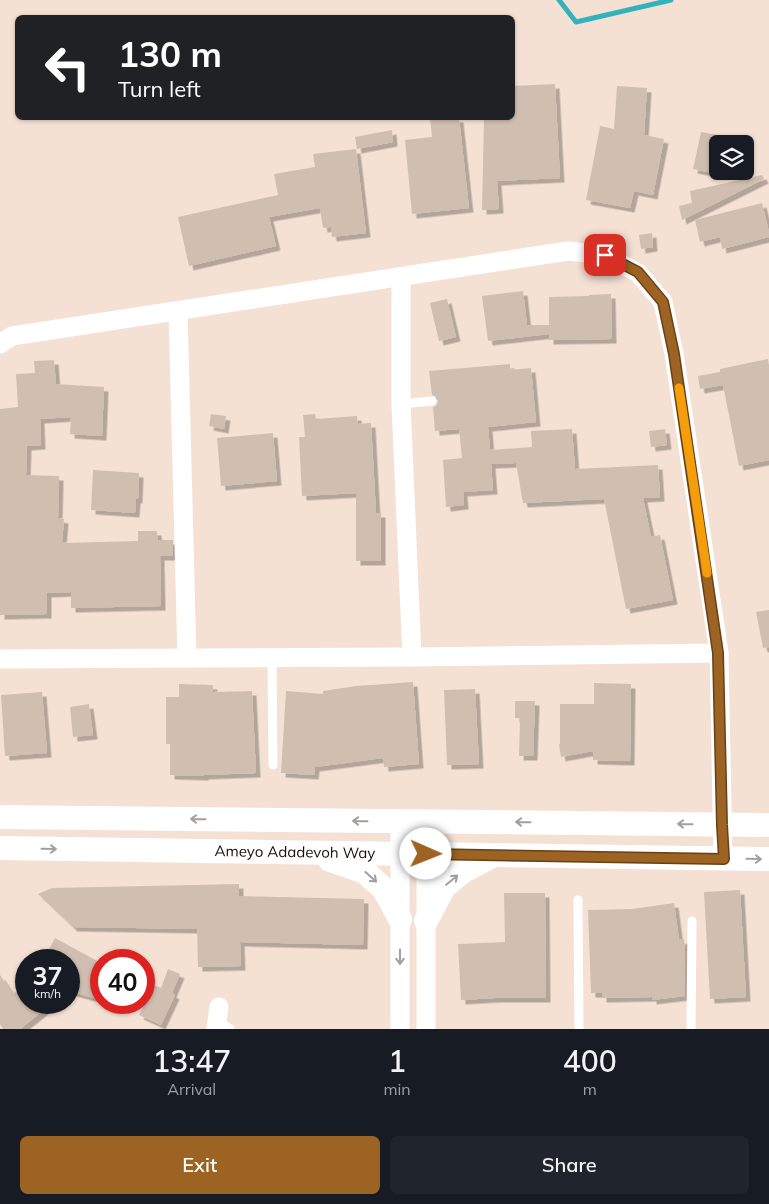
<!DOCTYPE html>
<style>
:root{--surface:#171b24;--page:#20242c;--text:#f1f3f6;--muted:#9ea1a6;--accent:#9d6323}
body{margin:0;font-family:Mulish,sans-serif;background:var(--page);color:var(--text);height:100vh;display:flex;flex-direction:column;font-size:19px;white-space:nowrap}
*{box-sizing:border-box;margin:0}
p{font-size:16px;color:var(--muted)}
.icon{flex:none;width:28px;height:28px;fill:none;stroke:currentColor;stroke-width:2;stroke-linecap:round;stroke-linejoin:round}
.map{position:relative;height:1029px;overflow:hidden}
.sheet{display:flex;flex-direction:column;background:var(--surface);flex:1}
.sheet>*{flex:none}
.guide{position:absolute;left:15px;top:15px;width:500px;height:105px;border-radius:8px;box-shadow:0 1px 4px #0004;background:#202124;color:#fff;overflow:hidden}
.tools{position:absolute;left:709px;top:135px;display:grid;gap:10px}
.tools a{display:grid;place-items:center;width:45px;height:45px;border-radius:8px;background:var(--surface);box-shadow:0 1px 4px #0004;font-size:25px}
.speed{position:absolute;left:15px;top:949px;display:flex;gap:10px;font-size:25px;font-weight:700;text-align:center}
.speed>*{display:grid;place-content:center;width:65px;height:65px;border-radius:50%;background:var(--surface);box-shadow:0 1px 4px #0004;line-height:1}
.speed small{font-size:12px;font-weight:400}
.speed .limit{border:8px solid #d22;background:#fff;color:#111}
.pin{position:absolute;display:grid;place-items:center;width:42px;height:42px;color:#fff;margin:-21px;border-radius:10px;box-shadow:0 2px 8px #0006}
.me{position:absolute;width:55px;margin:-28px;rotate:91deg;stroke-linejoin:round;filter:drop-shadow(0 0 4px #0008)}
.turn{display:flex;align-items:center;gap:18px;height:105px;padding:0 20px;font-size:22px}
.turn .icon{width:65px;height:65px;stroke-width:2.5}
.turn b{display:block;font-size:35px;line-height:42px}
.eta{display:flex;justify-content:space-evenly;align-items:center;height:85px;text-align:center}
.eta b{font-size:30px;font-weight:600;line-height:35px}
.action{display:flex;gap:10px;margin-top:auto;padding:10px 20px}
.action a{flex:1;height:58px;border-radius:8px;background:var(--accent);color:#fff;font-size:20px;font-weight:600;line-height:58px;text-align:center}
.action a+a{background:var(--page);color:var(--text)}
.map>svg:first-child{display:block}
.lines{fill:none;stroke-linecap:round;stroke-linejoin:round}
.stream{stroke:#34b2bb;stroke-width:5}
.building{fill:#d0bfb0;filter:url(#shadow)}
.service{stroke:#fff;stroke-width:9}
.minor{stroke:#fff;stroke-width:19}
.tertiary{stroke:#fff;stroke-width:24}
.oneway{stroke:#a29f9d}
.route-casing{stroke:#664017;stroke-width:12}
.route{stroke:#9d6323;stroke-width:9}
.slow{stroke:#f59e0b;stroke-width:9}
.labels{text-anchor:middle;stroke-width:4;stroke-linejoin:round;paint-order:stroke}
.street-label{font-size:15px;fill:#160f0b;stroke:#f5e1d4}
</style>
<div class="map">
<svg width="769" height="1029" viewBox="0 0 769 1029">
<defs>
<filter id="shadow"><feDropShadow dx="4.5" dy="4.5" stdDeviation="0" flood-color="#0004"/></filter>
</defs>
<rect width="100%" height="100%" fill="#f5e1d4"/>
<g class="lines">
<path class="stream" d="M559,0L576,22L671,0"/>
</g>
<g class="building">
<path d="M555,84L560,178L497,181L499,209L482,210L484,118H512V86Z"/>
<path d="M617,86L647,88L644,135L664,139L653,195L634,191L630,208L586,200L600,126L614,129Z"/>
<path d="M430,118H459L469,208L412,214L405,140L432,137Z"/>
<path d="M392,130L393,142L357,149L355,137Z"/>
<path d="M701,132L718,135V174L693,169Z"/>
<path d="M356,149L366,233L332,237L331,227L323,228L320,208L269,217L276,246L189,266L178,217L278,195L274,174L315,167L313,154Z"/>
<path d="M762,175L764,179L682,220L679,206L692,203L690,191Z"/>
<path d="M762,203L769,232V237L722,249L720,237L700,242L695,220Z"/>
<path d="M652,233L653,247L641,249L639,235Z"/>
<path d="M523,291L527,325H549V297L589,296V295L611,294L612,339L549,340V334L488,341L482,296Z"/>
<path d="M447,299L456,337L439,341L430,303Z"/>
<path d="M768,359L769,366V460L739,466L723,385L700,389L698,376L720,372V369Z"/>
<path d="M54,360L56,384L104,387L102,436L70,434L71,417L40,419L41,445L27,446L26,475L59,476L58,518L64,519L62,543L138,541V531H157L158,540H173V556H160L161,606L71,608V592L47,593V614L0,615V409L18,407L16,374L35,373L34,361Z"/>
<path d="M510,364V370L531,368L536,422L488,427L490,450L532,447L531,431L572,429L575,469L658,465L660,497L643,498L651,537L660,535L673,600L626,609L604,499L523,503L516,463L491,464L493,490L463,492L464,505L446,507L443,460L462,458L459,429L435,431L433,407L436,406L438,401L437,397L432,395L429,371Z"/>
<path d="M211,414L226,416L224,429L209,426Z"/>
<path d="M315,414L316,419L357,416L358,424L371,423L376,513H381V561H356V493L302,496L299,437H305L303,415Z"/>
<path d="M665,429L667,445L651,447L649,431Z"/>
<path d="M273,433L277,481L221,486L217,438Z"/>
<path d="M93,470L139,473L138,499H136L135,513L91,510Z"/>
<path d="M769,610V647L763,648L756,612Z"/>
<path d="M413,682L419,764L384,767L383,758L315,767L314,775L281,773L286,691L323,694V691L356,686Z"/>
<path d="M594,683L631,684L630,761L593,760V751L561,757L559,744H560V704H594Z"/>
<path d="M179,684L213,685V692L252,691L256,773L204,775V776L170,775V744H166V697H179Z"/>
<path d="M475,689L479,764L447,765L444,690Z"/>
<path d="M42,692L47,753L5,756L1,695Z"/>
<path d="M515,701H535L533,756H519L520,718H515Z"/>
<path d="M89,704L93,735L73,737L70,707Z"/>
<path d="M239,884V896L364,899L363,945L240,942L241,966L198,967L197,929L73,927L38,894L52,888Z"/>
<path d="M740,890L746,997L710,999L704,892Z"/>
<path d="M504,893H545L546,998H495L461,1000L458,944L505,942Z"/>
<path d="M674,903L679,940L684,939L685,952V996L652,1000V997L602,998V993H591L588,910L632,909Z"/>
<path d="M55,938L101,963V1000L69,991V960H43Z"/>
<path d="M168,969L180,974L172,993L175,995L161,1025L139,1015L154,985L161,988Z"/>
<path d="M0,975L13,994L26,983V1002H38L44,1010L20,1029H3L0,1024Z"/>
</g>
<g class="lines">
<g class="service">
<path d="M401,404L432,401"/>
<path d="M272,658L273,765"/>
<path d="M578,900L579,1029"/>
<path d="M217,1020L230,1029"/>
<path d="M691,1029L692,921"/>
</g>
<g class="minor">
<path d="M401,277V404L412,657"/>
<path d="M178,311L187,658"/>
<path d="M0,344L12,336L568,251L605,255L638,273L663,302L674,354L719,653L723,859"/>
<path d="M0,659L412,657L719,653"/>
<path d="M216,1029L219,1007"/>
<path d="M400,1029V821"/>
<path d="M426,1029V821"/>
</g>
<g class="tertiary">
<path d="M0,817L769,825"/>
<path id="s1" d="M0,848L769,859"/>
<path d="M330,860L365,872L384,889L400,919"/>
<path d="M426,921L444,887L462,872L492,856"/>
</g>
</g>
<defs><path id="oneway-shaft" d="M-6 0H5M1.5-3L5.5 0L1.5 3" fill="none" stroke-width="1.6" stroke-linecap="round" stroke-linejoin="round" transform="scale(1.25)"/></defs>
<g class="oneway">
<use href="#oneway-shaft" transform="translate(198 819) rotate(-179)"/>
<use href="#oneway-shaft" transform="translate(360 821) rotate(-179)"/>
<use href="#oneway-shaft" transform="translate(523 822) rotate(-179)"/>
<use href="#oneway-shaft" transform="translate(685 824) rotate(-179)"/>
<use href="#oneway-shaft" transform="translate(49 849) rotate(1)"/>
<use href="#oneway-shaft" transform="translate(754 859) rotate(1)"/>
<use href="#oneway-shaft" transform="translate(371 877) rotate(42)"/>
<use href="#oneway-shaft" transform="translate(452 880) rotate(-40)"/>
<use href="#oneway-shaft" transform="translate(400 957) rotate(90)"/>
</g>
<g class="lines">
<defs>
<path id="route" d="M426,854L724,859L722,825L718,653L674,354L663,302L638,272L605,255"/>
</defs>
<use href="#route" class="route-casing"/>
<use href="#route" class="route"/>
<path class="slow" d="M679,388L707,573"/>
</g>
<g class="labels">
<g class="street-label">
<text dy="5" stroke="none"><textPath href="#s1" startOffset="295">Ameyo Adadevoh Way</textPath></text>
</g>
</g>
</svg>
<div class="tools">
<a><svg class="icon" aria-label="layers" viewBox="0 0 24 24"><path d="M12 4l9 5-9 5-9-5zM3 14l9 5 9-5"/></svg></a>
</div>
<div class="speed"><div>37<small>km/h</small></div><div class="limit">40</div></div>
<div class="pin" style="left:605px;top:255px;background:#d93025"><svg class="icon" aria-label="arrive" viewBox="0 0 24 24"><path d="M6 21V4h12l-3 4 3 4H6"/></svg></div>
<svg class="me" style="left:426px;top:854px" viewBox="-20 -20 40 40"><circle r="19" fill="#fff"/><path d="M0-13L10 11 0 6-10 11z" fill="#9d6323"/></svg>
<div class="guide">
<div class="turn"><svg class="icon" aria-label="left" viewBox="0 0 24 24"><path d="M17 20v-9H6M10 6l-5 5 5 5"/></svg><div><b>130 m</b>Turn left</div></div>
</div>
</div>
<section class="sheet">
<div class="eta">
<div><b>13:47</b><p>Arrival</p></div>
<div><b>1</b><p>min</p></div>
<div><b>400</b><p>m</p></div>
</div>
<div class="action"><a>Exit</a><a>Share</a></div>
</section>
